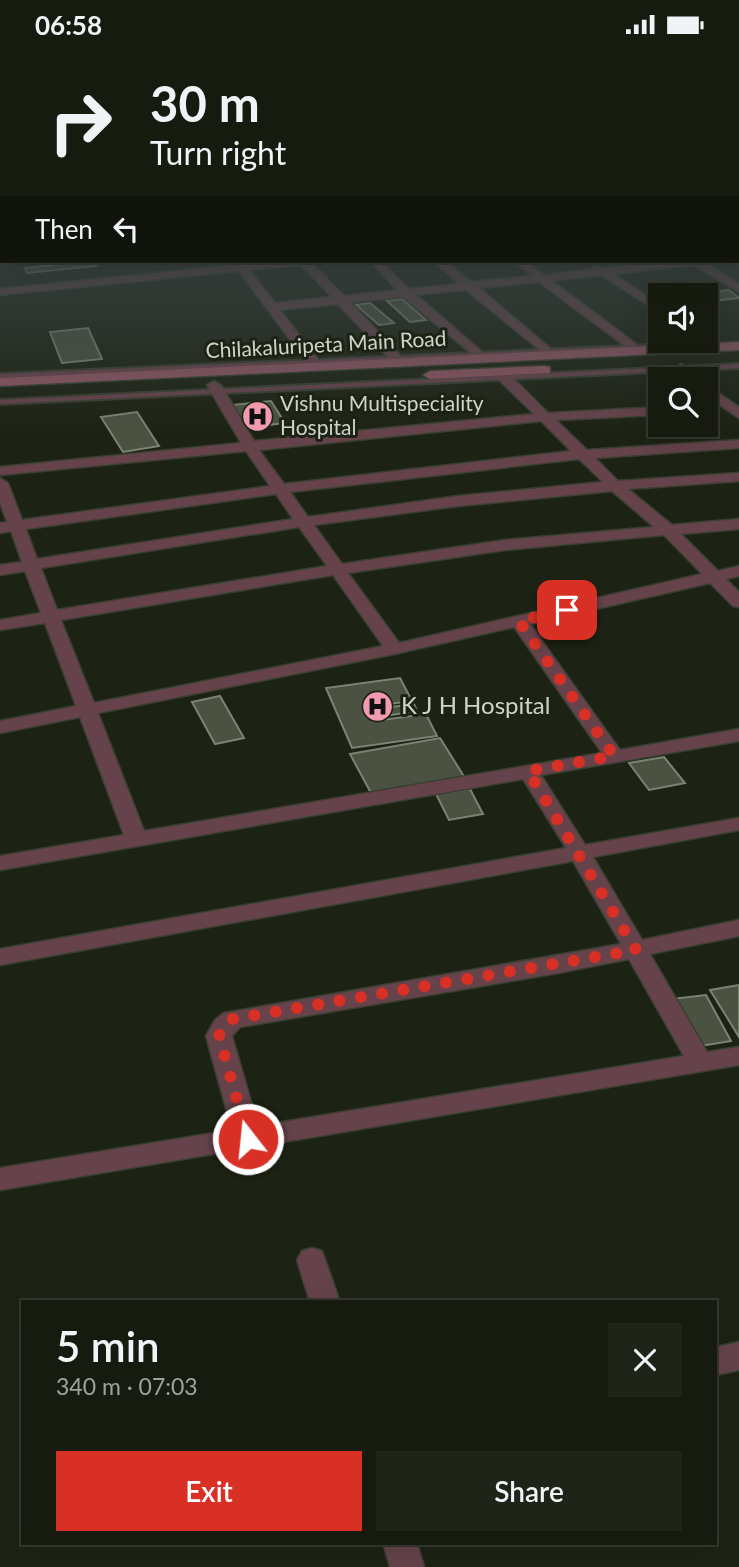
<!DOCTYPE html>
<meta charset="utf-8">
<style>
:root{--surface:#161a0f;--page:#1f2318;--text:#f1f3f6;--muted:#9ea19e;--line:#35382f;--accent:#d93025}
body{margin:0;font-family:Lato,sans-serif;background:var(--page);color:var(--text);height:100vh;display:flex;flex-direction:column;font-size:26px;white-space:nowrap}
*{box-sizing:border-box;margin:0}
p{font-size:23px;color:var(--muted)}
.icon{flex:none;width:38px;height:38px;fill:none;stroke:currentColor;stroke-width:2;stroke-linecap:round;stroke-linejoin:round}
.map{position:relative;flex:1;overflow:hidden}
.side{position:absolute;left:21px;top:1251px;width:696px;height:245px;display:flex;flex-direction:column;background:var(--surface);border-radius:0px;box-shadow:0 7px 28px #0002,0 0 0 2px var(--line)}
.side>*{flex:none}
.top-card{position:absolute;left:0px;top:0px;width:740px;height:214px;box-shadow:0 7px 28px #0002,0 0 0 2px var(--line);background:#161a0f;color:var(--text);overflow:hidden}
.controls{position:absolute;left:648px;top:234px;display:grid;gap:14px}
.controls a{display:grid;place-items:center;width:70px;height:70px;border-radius:0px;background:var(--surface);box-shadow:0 7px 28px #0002,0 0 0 2px var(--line);font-size:35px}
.pin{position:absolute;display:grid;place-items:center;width:60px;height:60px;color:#fff;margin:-30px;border-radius:14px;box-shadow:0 4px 10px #0006}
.me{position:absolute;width:77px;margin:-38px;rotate:344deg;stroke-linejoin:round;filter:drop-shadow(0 0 5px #0008)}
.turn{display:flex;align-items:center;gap:24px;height:147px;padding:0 35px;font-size:32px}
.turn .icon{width:91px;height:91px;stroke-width:2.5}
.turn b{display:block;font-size:49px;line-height:60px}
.then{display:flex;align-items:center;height:66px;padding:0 35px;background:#0003;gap:14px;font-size:26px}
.round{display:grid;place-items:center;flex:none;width:74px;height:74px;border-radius:0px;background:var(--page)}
.summary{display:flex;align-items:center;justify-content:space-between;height:119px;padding:0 35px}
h1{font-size:42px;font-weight:600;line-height:52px}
.primary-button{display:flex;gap:14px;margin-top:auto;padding:14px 35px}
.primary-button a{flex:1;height:80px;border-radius:0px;background:var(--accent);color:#fff;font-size:28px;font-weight:600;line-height:80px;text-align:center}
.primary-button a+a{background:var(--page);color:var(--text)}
.status{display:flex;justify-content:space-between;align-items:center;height:49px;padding:0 35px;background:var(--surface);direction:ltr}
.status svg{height:19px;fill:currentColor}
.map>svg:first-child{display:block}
.building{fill:#4b5241;stroke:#7b8372;stroke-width:2}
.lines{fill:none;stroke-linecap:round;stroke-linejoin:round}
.lane-casing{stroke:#393f31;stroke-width:4}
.street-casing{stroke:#393f31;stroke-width:3}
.secondary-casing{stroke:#393f31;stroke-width:3}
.lane{fill:#66434b;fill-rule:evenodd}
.street{fill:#66434b;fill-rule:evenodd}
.secondary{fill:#8d5563;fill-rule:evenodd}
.route{stroke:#d93025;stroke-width:12;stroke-dasharray:0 21.6}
.labels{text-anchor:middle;stroke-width:6;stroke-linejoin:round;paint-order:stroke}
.far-street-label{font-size:21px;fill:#cfd4ca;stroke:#1d2314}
.far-poi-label{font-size:21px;fill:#cfd4ca;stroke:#1d2314;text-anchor:start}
.poi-label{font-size:24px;fill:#cfd4ca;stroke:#1d2314;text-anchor:start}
</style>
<div class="status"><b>06:58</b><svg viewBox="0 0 49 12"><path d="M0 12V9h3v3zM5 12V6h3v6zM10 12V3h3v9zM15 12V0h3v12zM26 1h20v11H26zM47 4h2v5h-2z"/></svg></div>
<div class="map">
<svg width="739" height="1518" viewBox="0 0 739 1518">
<rect width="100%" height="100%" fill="#1d2314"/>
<g class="building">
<path d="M92,212L96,217L27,224L25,219Z"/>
<path d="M729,241L739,249L705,253V247H681Z"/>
<path d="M402,250L426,271L410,273L387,252Z"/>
<path d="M370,254L394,274L379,276L356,256Z"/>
<path d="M88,279L102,310L62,314L50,283Z"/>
<path d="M271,352L285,374L245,379L232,356Z"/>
<path d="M137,363L159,397L123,403L101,368Z"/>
<path d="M400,629L412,652L374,657L375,660L414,655L417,662L372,669L374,672L426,665L437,687L352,699L326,639Z"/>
<path d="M220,647L244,689L215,695L192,653Z"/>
<path d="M440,689L465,729L372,746L350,705Z"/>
<path d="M664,708L685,734L649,741L629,714Z"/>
<path d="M470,740L483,765L449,771L436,745Z"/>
<path d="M739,936V988L710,941Z"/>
<path d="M706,946L731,992L695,998L671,950Z"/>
</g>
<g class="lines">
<defs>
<g id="lane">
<path d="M693,294L694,296L690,298L0,329V325Z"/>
<path d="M739,315V319L0,355V351Z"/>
</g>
<g id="street">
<rect x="738" y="178" width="1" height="6"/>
<rect x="0" y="182" width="2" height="6"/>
<rect x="738" y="204" width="1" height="6"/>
<path d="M274,212H310L344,247L397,241L370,212H381L409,240L459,235L434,212H445L471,233L532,227L514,212H526L544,226L593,220L594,217L606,219L676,212H709L707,215L739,235V243L694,216L614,225L660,256V264L601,226L552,232L636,295V301L632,302L539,233L479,239L550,299L552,302L546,306L466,241L416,246L481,302L483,305L477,309L403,248L350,253L400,306L402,309L396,313L392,312L338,255L280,261L320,313L314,317L309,316L239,222L0,246V240ZM301,216L332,248L275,254L249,221Z"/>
<path d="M681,315L701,331H687L675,319Z"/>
<path d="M504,324L509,325L548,364L660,358V366L556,371L587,401L739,391V399L595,409L618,432L739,424V432L628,440L672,476L739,470V480L681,485L718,522L739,517V527L726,530L739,543V558L733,557L710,534L530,575L620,701L739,680V692L541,726L585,796L739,769V781L593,808L642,891L739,871V887L650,905L707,1003L739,998V1016L0,1141V1119L232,1081L206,987L215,971L224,964L621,895L573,812L0,916V900L566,799L523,730L0,821V807L124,786L80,668L0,684V672L76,657L45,574L0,581V571L41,564L25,522L0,526V516L22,513L11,482L0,484V474L7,473L0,454V429L8,434L22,471L270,437L246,402L0,426V418L241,394L207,336L214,332L221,336L254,392L534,365L499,331L497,328ZM541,372L571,402L284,435L259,401ZM579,410L603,433L458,447L308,468L290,443ZM612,442L654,478L505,491L342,515L314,476L458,457ZM276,445L293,470L37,510L26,480ZM299,478L327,517L57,561L41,519ZM664,486L702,525L399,594L348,524L505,501ZM333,526L383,597L94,654L61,571ZM514,578L602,704L144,782L98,664L394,605ZM629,910L684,1007L258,1077L232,987L240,978L558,924Z"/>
<path d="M705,335L739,358V369L705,346Z"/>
<path d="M312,1199L322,1202L340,1253H310L297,1211L302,1202Z"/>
<path d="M739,1293V1321L716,1326V1298Z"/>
<path d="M383,1494H417L424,1518H390Z"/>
</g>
<g id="secondary">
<path d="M0,206L2,212H5L0,213Z"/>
<path d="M739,293V301L0,337V329Z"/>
<path d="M545,317L550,318V324L430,330L423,326L430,322Z"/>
</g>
</defs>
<use href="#lane" class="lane-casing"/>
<use href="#street" class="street-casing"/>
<use href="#secondary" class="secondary-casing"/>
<use href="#lane" class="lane"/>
<use href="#street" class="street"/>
<use href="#secondary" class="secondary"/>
</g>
<linearGradient id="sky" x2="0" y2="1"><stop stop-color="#10130b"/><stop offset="0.44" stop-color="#3a4545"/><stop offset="1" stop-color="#3a4545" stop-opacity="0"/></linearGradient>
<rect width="739" height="383" fill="url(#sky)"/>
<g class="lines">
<path class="route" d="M248,1090L219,987L224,977L233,970L636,901L528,722L614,707L519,572L567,561"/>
</g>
<defs>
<symbol id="hospital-disc" viewBox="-11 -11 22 22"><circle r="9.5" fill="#f29aaf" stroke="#1d2314"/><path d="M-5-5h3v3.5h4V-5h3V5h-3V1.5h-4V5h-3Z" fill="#111"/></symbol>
</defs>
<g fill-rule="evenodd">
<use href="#hospital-disc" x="240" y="350" width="35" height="35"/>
<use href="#hospital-disc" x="360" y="640" width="35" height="35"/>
</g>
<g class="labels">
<g class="far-street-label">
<text transform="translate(326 296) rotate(-3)" y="7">Chilakaluripeta Main Road</text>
</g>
<g class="far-poi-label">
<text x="280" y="362">Vishnu Multispeciality<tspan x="280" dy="24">Hospital</tspan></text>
</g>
<g class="poi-label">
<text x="401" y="665">K J H Hospital</text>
</g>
</g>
</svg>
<div class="controls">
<a><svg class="icon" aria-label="sound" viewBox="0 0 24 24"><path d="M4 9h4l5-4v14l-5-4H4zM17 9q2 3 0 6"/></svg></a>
<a><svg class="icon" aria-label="search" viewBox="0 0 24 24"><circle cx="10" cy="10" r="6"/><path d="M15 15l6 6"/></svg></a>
</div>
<div class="pin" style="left:567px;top:561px;background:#d93025"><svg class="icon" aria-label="arrive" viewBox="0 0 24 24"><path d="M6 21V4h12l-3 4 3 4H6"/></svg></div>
<svg class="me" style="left:248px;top:1090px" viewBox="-20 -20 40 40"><circle r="17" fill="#d93025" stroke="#fff" stroke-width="3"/><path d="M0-11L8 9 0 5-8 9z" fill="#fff"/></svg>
<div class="top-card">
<div class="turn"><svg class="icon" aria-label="right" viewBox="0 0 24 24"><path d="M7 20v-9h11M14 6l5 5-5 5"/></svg><div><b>30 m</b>Turn right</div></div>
<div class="then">Then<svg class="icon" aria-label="left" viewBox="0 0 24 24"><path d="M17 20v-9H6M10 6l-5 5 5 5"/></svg></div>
</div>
<section class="side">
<div class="summary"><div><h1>5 min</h1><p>340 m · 07:03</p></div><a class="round"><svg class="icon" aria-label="close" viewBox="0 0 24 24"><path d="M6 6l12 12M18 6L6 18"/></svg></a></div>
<div class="primary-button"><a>Exit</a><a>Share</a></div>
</section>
</div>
